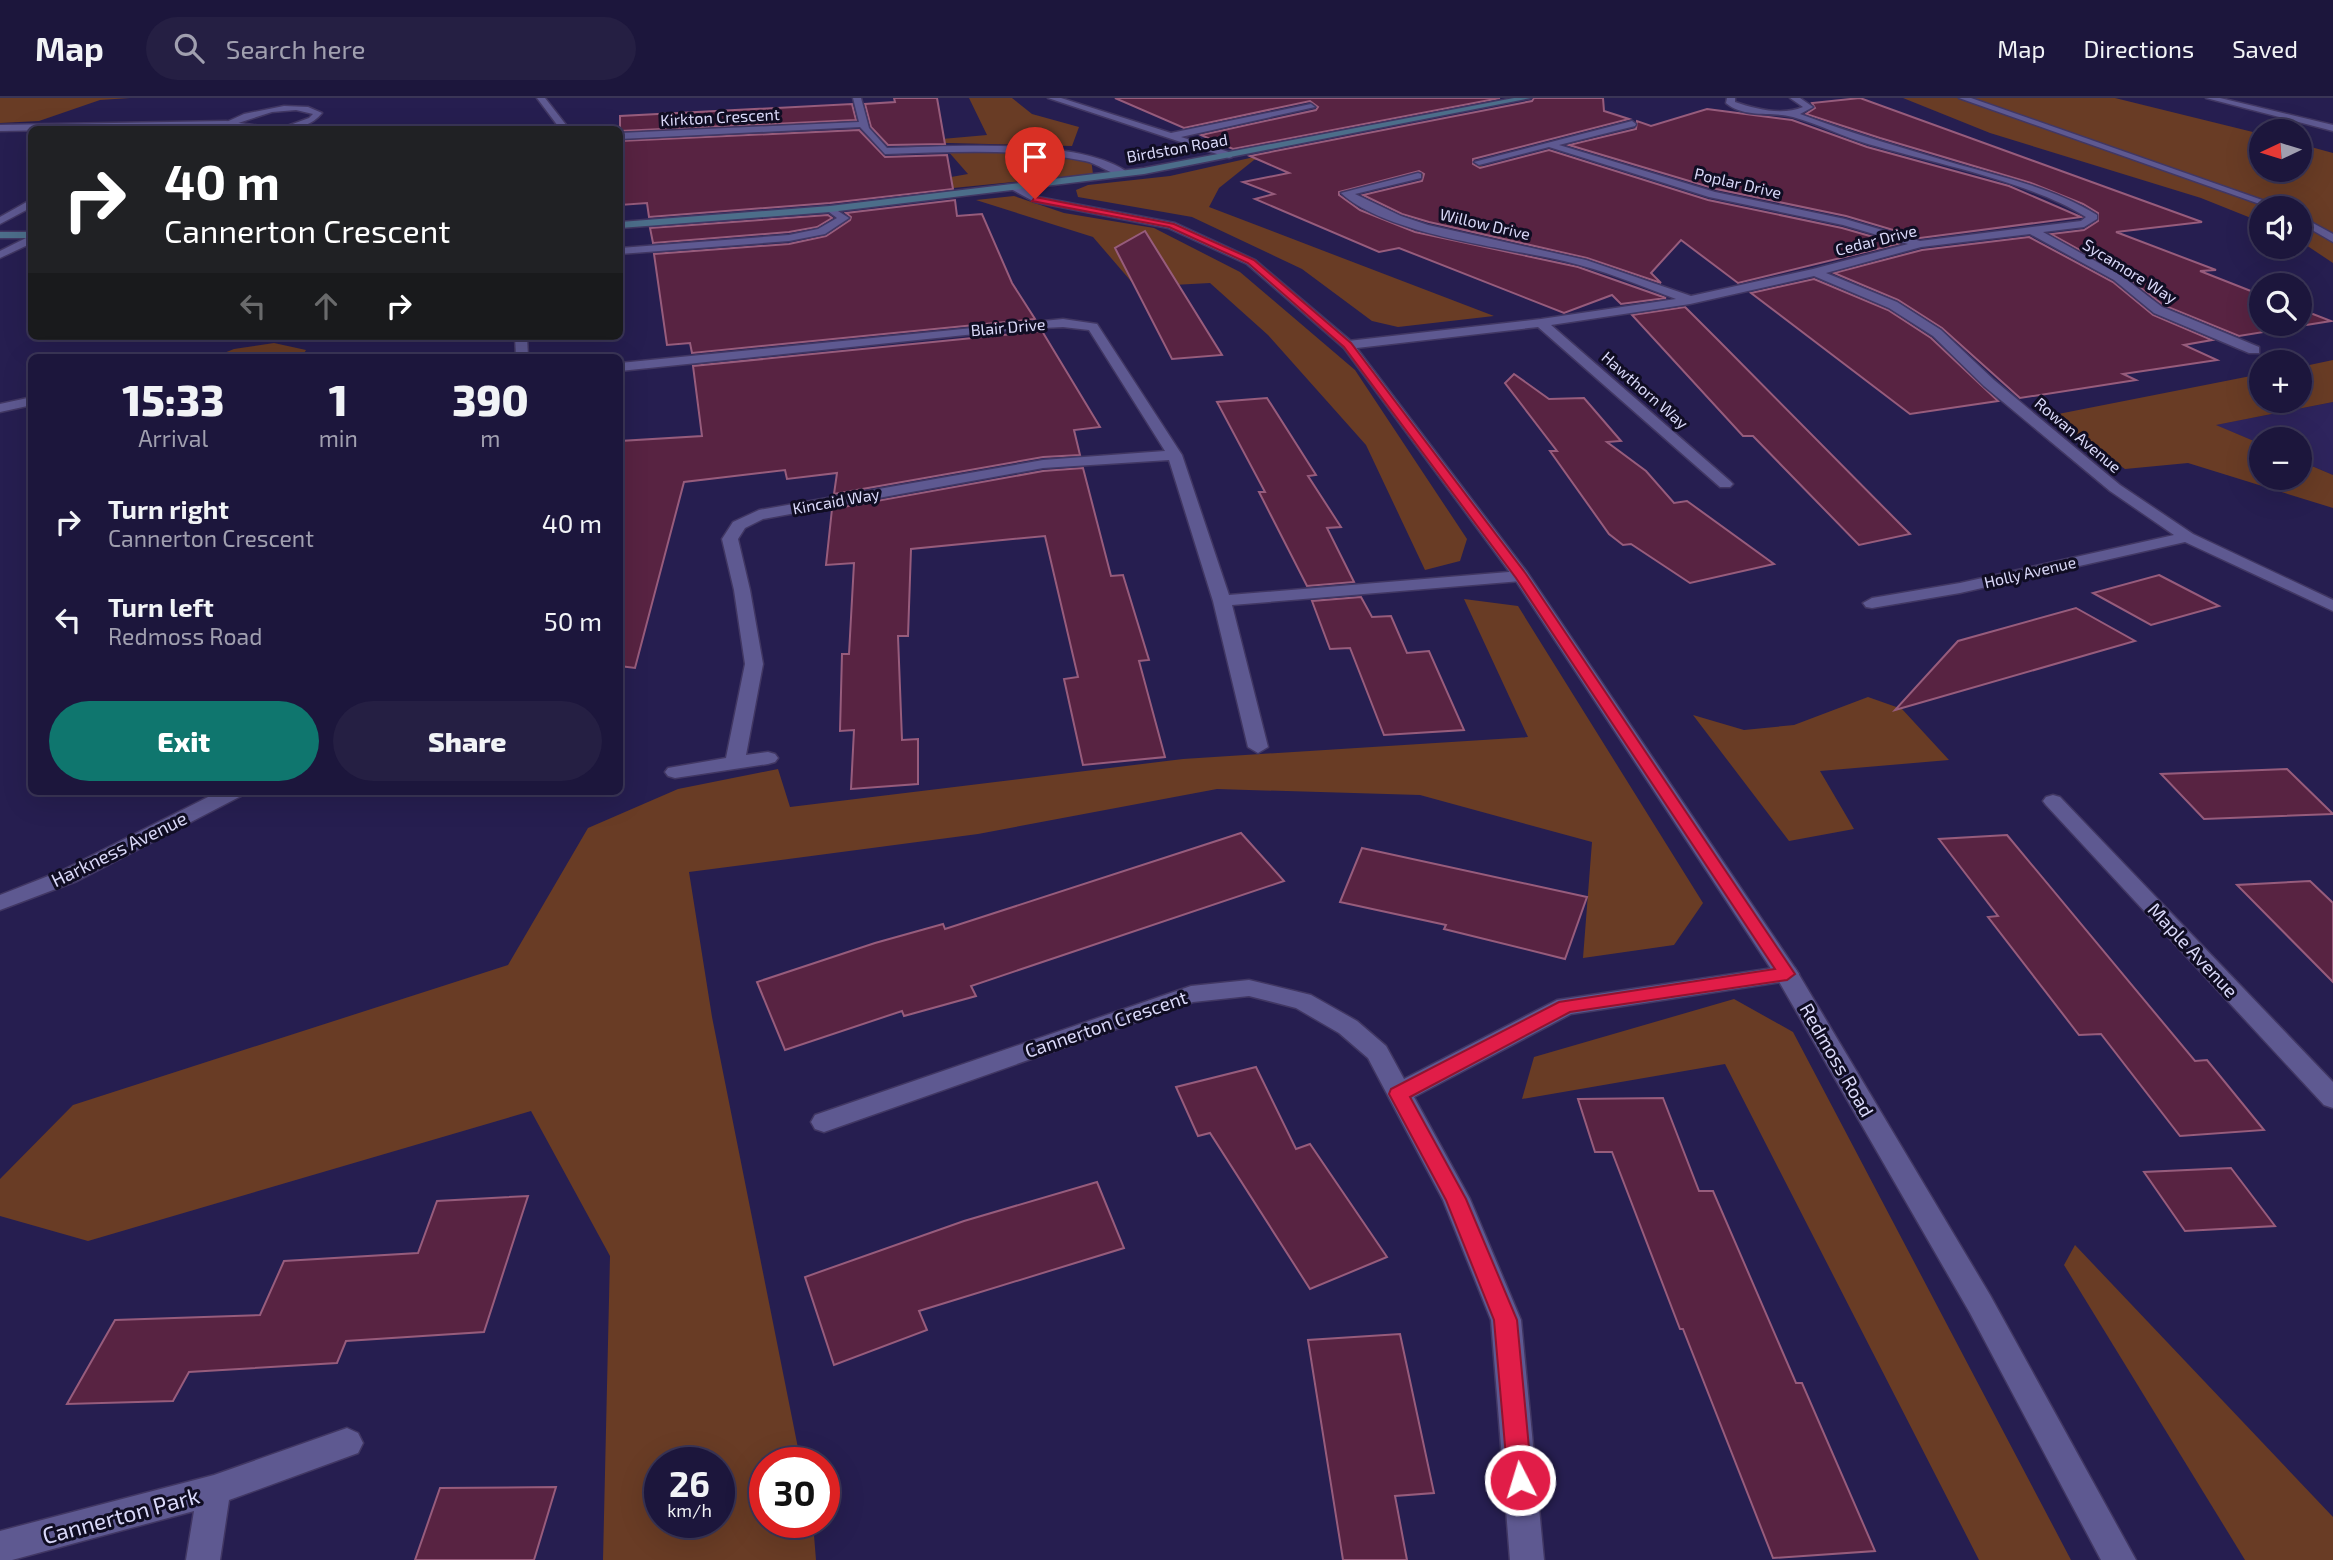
<!DOCTYPE html>
<meta charset="utf-8">
<style>
:root{--surface:#1c163c;--page:#251f43;--text:#f1f3f6;--muted:#a09faf;--line:#3a3556;--accent:#0f766e}
body{margin:0;font-family:"Exo 2",sans-serif;background:var(--page);color:var(--text);height:100vh;display:flex;flex-direction:column;font-size:26px;white-space:nowrap}
*{box-sizing:border-box;margin:0}
p{font-size:23px;color:var(--muted)}
.icon{flex:none;width:38px;height:38px;fill:none;stroke:currentColor;stroke-width:2;stroke-linecap:round;stroke-linejoin:round}
.map{position:relative;flex:1;overflow:hidden}
.drawer{position:absolute;left:28px;top:256px;width:595px;height:441px;display:flex;flex-direction:column;background:var(--surface);border-radius:10px;box-shadow:0 7px 28px #0002,0 0 0 2px var(--line)}
.drawer>*{flex:none}
.guide{position:absolute;left:28px;top:28px;width:595px;height:214px;border-radius:10px;box-shadow:0 7px 28px #0002,0 0 0 2px var(--line);background:#202124;color:#fff;overflow:hidden}
.needle{width:46px;rotate:266deg}
.fabs{position:absolute;left:2249px;top:21px;display:grid;gap:14px}
.fabs a{display:grid;place-items:center;width:63px;height:63px;border-radius:50%;background:var(--surface);box-shadow:0 7px 28px #0002,0 0 0 2px var(--line);font-size:35px}
.speed{position:absolute;left:644px;top:1349px;display:flex;gap:14px;font-size:35px;font-weight:700;text-align:center}
.speed>*{display:grid;place-content:center;width:91px;height:91px;border-radius:50%;background:var(--surface);box-shadow:0 7px 28px #0002,0 0 0 2px var(--line);line-height:1}
.speed small{font-size:18px;font-weight:400}
.speed .limit{border:10px solid #d22;background:#fff;color:#111}
.pin{position:absolute;display:grid;place-items:center;width:60px;height:60px;color:#fff;margin:-72px -30px;border-radius:50% 50% 50% 0;rotate:-45deg;box-shadow:0 0 7px #0007}
.pin .icon{rotate:45deg}
.me{position:absolute;width:77px;margin:-38px;rotate:355deg;stroke-linejoin:round;filter:drop-shadow(0 0 5px #0008)}
.turn{display:flex;align-items:center;gap:24px;height:147px;padding:0 21px;font-size:32px}
.turn .icon{width:91px;height:91px;stroke-width:2.5}
.turn b{display:block;font-size:49px;line-height:60px}
.lanes{display:flex;align-items:center;height:66px;padding:0 21px;background:#0003;justify-content:center;gap:35px;direction:ltr}
.lanes .off{opacity:.35}
.eta{display:flex;justify-content:space-evenly;align-items:center;height:119px;text-align:center}
.eta b{font-size:42px;font-weight:800;line-height:49px}
.cta{display:flex;gap:14px;margin-top:auto;padding:14px 21px}
.cta a{flex:1;height:80px;border-radius:42px;background:var(--accent);color:#fff;font-size:28px;font-weight:800;line-height:80px;text-align:center}
.cta a+a{background:var(--page);color:var(--text)}
ul{padding:0;list-style:none}
li{display:flex;align-items:center;gap:21px;height:98px;padding:0 21px}
li div{flex:1}
li b{display:block;font-size:26px}
li em{font-style:normal}
header{display:flex;align-items:center;gap:42px;box-sizing:border-box;height:98px;padding:0 35px;background:var(--surface);border-bottom:2px solid var(--line)}
header strong{font-size:33px}
nav{display:flex;gap:38px;margin-inline-start:auto;font-size:24px}
.search{width:490px;height:63px;background:var(--page);display:flex;align-items:center;gap:18px;box-sizing:border-box;padding:0 24px;border-radius:38px;color:var(--muted);font-size:26px}
.map>svg:first-child{display:block}
.built{fill:#2e245d}
.green{fill:#693c25;fill-rule:evenodd}
.building{fill:#582342;stroke:#975c7c;stroke-width:2}
.lines{fill:none;stroke-linecap:round;stroke-linejoin:round}
.service-casing{stroke:#413763;stroke-width:3}
.minor-casing{stroke:#413763;stroke-width:3}
.tertiary-casing{stroke:#413763;stroke-width:3}
.secondary-casing{stroke:#413763;stroke-width:3}
.service{fill:#5e5991;fill-rule:evenodd}
.minor{fill:#5e5991;fill-rule:evenodd}
.tertiary{fill:#5e5991;fill-rule:evenodd}
.secondary{fill:#4c6e8a;fill-rule:evenodd}
.route{fill:#e11d48;stroke:#92132f;stroke-width:2}
.labels{text-anchor:middle;stroke-width:6;stroke-linejoin:round;paint-order:stroke}
.far-street-label{font-size:16px;fill:#dad9f9;stroke:#100d23}
.street-label{font-size:19px;fill:#dad9f9;stroke:#100d23}
.near-street-label{font-size:23px;fill:#dad9f9;stroke:#100d23}
</style>
<header>
<strong>Map</strong>
<div class="search"><svg class="icon" aria-label="search" viewBox="0 0 24 24"><circle cx="10" cy="10" r="6"/><path d="M15 15l6 6"/></svg>Search here</div>
<nav><a>Map</a><a>Directions</a><a>Saved</a></nav>
</header>
<div class="map">
<svg width="2333" height="1462" viewBox="0 0 2333 1462">
<rect width="100%" height="100%" fill="#261e50"/>
<path class="built" d="M2333,304V377L2300,363V341H2261V346L2215,327Z"/>
<g class="green">
<path d="M0,0H130L100,2L39,23L0,25Z"/>
<path d="M969,0H1012L1032,16L1079,29L1072,48L908,44L987,37Z"/>
<path d="M1903,0H2115L2261,36V72H2300V46L2333,55V165L2300,143V110H2261V124L2201,100L1990,35Z"/>
<path d="M1461,19L1448,28L1378,43L1439,67L1464,62L1500,75L1490,80L1470,75L1431,82L1344,46L1254,62L1219,90L1209,109L1494,218L1398,229L1372,223L1302,171L1192,119L1078,99L1076,92L1088,87L1170,78L1316,45Z"/>
<path d="M1013,50L1091,61L1093,76L804,105L968,76L947,52Z"/>
<path d="M1014,98L1064,115L1154,130L1240,174L1355,272L1467,441L1460,463L1425,472L1366,347L1268,237L1210,185L1136,189L1093,139L976,102Z"/>
<path d="M274,245L306,252L302,259H214L234,251Z"/>
<path d="M2333,262V304L2216,327L2261,346V380H2300V363L2333,377V410L2188,365L2125,371L2048,318L2261,276V303H2300V269Z"/>
<path d="M1464,501L1518,508L1703,805L1674,847L1583,860L1592,744L1420,697L1217,691L978,736L689,774L712,919L801,1365H765V1424L813,1425L816,1462H603L610,1158L531,1013L88,1143L0,1118V1081L73,1007L508,867L588,730L678,691L778,671L790,709L1183,661L1528,639ZM719,1365V1424H660V1365Z"/>
<path d="M1868,599L1902,611L1949,662L1820,673L1854,731L1789,743L1693,617L1744,632L1794,627Z"/>
<path d="M1734,901L1793,934L2071,1462H1979L1725,966L1522,1001L1534,959Z"/>
<path d="M2075,1147L2333,1419V1462H2245L2064,1167Z"/>
</g>
<g class="building">
<path d="M894,0H937L945,46L888,47L871,29L865,6L895,4Z"/>
<path d="M1115,0H1500L1233,51L1201,37L1316,12L1318,9L1310,3L1184,30Z"/>
<path d="M1534,0H1603L1604,13L1629,21L1473,61V66L1480,70L1549,52L1708,102L1842,130L1898,146L1738,185L1681,142L1651,175L1661,185L1587,160L1429,124L1402,116L1363,97L1422,83L1424,76L1419,73L1339,94V97L1360,112L1415,134L1578,169L1666,200L1621,206L1612,197L1564,215L1399,150L1379,154L1255,101L1274,96L1243,84L1289,75L1250,58L1532,3Z"/>
<path d="M1860,0L2202,124L2116,134L2216,172L2200,173L2261,197V226H2300V211L2331,223L2239,238L2163,207L2123,176L2051,136L2084,132L2098,123V115L2083,106L2031,85L1880,40L1806,16L1815,10L1812,5Z"/>
<path d="M852,6L856,22L620,33V18Z"/>
<path d="M1707,11L1792,22L1867,49L2009,88L2081,119L1920,140L1846,118L1716,91L1569,47L1636,31L1637,23L1651,28Z"/>
<path d="M859,32L885,59L947,57L953,91L830,105L649,119L647,105L620,107V43Z"/>
<path d="M955,102L957,118L982,116L1012,185L1035,221L692,255L690,245L667,247L654,156L789,146L826,138L850,122L851,119L846,115Z"/>
<path d="M828,117L832,120L817,129L789,134L653,145L650,130Z"/>
<path d="M1145,133L1222,257L1172,261L1115,150Z"/>
<path d="M2029,139L2113,184L2153,217L2212,242L2184,247L2217,262L2123,276L2136,282L2020,300L1942,230L1898,202L1834,175L1922,152Z"/>
<path d="M1814,181L1888,212L1931,240L1998,303L1910,316L1751,195Z"/>
<path d="M1685,209L1720,244L1910,436L1859,447L1753,338H1743L1632,217Z"/>
<path d="M1042,233L1100,329L1074,332L1080,357L1043,359L834,396L837,375L787,381L785,372L684,384L635,570L620,568V343L702,338L693,268Z"/>
<path d="M1514,276L1549,301L1584,300L1621,343L1607,344L1646,373L1674,405L1687,403L1774,466L1690,485L1631,446L1623,447L1609,436L1550,353H1557L1505,285Z"/>
<path d="M1267,300L1316,377L1308,378L1341,429L1327,430L1354,484L1307,488L1259,394H1265L1217,304Z"/>
<path d="M1083,370L1111,478L1123,477L1149,562L1139,563L1165,659L1083,667L1064,581L1078,579L1045,438L911,451L908,538H898L902,642L918,641V686L851,691L854,632L840,633L842,556H849L854,465L826,467L832,411L1043,373Z"/>
<path d="M2159,477L2219,508L2151,527L2093,495Z"/>
<path d="M1361,499L1372,519L1391,518L1407,555L1429,553L1464,632L1384,637L1350,550L1330,551L1312,503Z"/>
<path d="M2076,510L2135,543L1895,612L1958,543Z"/>
<path d="M2287,671L2333,716L2204,721L2161,676Z"/>
<path d="M1241,735L1284,783L971,888L976,898L904,918L902,913L785,952L757,884L875,845L943,826L945,831Z"/>
<path d="M2007,737L2195,963L2207,962L2264,1032L2180,1038L2101,936L2079,937L1988,819L1998,818L1939,741Z"/>
<path d="M1362,750L1587,799L1565,861L1444,831L1446,827L1340,804Z"/>
<path d="M2310,783L2333,805V884L2237,787Z"/>
<path d="M1256,969L1296,1051L1310,1046L1387,1159L1310,1191L1210,1035L1198,1038L1176,989Z"/>
<path d="M1663,1000L1699,1093H1713L1796,1285H1802L1875,1453L1773,1460L1683,1231H1680L1612,1054H1595L1578,1001Z"/>
<path d="M2231,1070L2275,1128L2185,1133L2144,1074Z"/>
<path d="M1097,1084L1124,1150L919,1213L927,1232L834,1267L805,1179L964,1123Z"/>
<path d="M528,1098L484,1234L346,1243L337,1265L189,1274L173,1303L67,1306L115,1222L260,1217L284,1163L418,1155L437,1103Z"/>
<path d="M1400,1236L1434,1395L1395,1398L1407,1462H1343L1308,1242Z"/>
<path d="M556,1389L534,1462H415L440,1390Z"/>
</g>
<g class="lines">
<defs>
<g id="service">
<path d="M1959,0H1971L2285,110H2271Z"/>
<path d="M284,8L308,9L322,15C312,28 294,32 279,31L309,20L313,16L296,12L272,14L226,29L222,26L244,16Z"/>
<path d="M2300,118L2333,136V144L2300,125Z"/>
</g>
<g id="minor">
<path d="M537,0H545L570,32H561Z"/>
<path d="M853,0H861L869,30L887,50C948,49 1082,38 1130,76C1119,83 1098,65 1085,63C1019,50 952,54 885,56L860,29L620,41V35L859,24Z"/>
<path d="M1048,0H1061L1171,35L1311,6L1315,9L1181,39L1232,55V59L1229,60Z"/>
<path d="M1727,0H1735V4C1756,11 1782,18 1803,9L1790,0H1800L1813,9L1800,16C1853,36 1906,51 1960,67C2006,80 2056,91 2097,117V121L2084,129L2043,134L2122,178L2162,209L2259,249V255H2249L2154,215L2114,182L2030,136L1921,149L1826,175L1897,204L1941,232L1994,282L2120,387L2193,436L2333,502V513L2185,444L1960,495L1872,510L1866,509L1863,505L1872,500L1960,485L2174,437L2110,393L1984,288L1933,238L1889,210L1814,178L1690,206L1551,227L1730,383L1733,386L1730,389H1720L1538,229L1348,251L1342,247L1348,243L1541,221L1676,201C1639,187 1603,172 1564,163C1503,149 1387,137 1341,95L1418,75L1421,76V80L1355,96L1401,118L1428,127L1586,162L1691,198L1813,171L1908,146L1843,127L1709,99L1549,49L1479,67L1474,64L1632,23L1636,26L1635,28L1559,47L1715,94L1845,121L1920,143L2081,123L2086,119C2031,84 1933,65 1868,46C1843,39 1819,26 1793,19C1772,13 1745,21 1726,5Z"/>
<path d="M2206,0H2220L2333,27V33Z"/>
<path d="M226,23L287,32L226,29L0,33V27Z"/>
<path d="M32,101V109L0,126V119Z"/>
<path d="M830,108L849,120L825,136L789,143L620,156V150L789,137L818,131L837,120L825,111Z"/>
<path d="M32,137V145L0,160V153Z"/>
<path d="M1063,221L1097,226L1182,357L1229,497L1521,473L1529,478L1521,483L1232,507L1268,649L1258,655L1248,649L1213,503L1169,362L1043,370L763,421L745,430L738,441L750,492L763,566L746,657L768,654L775,656L778,660L775,664L768,666L675,680L668,678L665,674L668,670L726,660L745,566L734,492L722,441L733,424L759,412L1043,362L1165,353L1089,232L1063,229L1022,231L620,273V265Z"/>
<path d="M515,238H527L528,259H516Z"/>
<path d="M32,299V307L0,314V306Z"/>
<path d="M220,693H246L243,697L77,783L0,812V797L61,773Z"/>
<path d="M2053,697L2060,699L2333,984V1010L2324,1007L2046,707L2043,703L2046,699Z"/>
<path d="M1787,868L1795,870L1799,876L1795,882L1571,916L1414,999L1470,1101L1521,1222L1544,1462H1510L1491,1222L1443,1102L1368,960L1339,935L1296,910L1249,898L1193,904L824,1034L815,1031L811,1024L815,1017L1191,888L1249,882L1311,897L1357,923L1386,948L1404,981L1557,902Z"/>
<path d="M347,1330L358,1335L363,1345L358,1355L229,1402L220,1462H186L194,1413L12,1462H0V1433L214,1377Z"/>
</g>
<path id="tertiary" d="M1011,87H1019L1038,99L1175,125L1255,162L1352,244L1527,474L1795,870L1990,1197L2136,1462H2101L1970,1215L1777,880L1514,480L1344,250L1247,166L1168,130L1035,104L1011,91Z"/>
<g id="secondary">
<path d="M1514,0H1531L1144,76L830,114L620,130V124L830,108L1144,70Z"/>
<rect x="0" y="134" width="32" height="6"/>
</g>
</defs>
<use href="#service" class="service-casing"/>
<use href="#minor" class="minor-casing"/>
<use href="#tertiary" class="tertiary-casing"/>
<use href="#secondary" class="secondary-casing"/>
<use href="#service" class="service"/>
<use href="#minor" class="minor"/>
<use href="#tertiary" class="tertiary"/>
<use href="#secondary" class="secondary"/>
</g>
<path class="route" d="M1035,99L1174,126L1254,162L1351,245L1526,476L1795,876L1787,882L1570,914L1410,999L1466,1101L1517,1222L1532,1382L1529,1390L1520,1393L1511,1390L1508,1382L1494,1222L1446,1102L1389,996L1391,991L1559,904L1775,871L1516,480L1344,249L1248,165L1169,129L1032,103Z"/>
<g class="labels">
<g class="far-street-label">
<text transform="translate(720 19) rotate(-3)" y="6">Kirkton Crescent</text>
<text transform="translate(1177 50) rotate(-10)" y="6">Birdston Road</text>
<text transform="translate(1738 85) rotate(13)" y="6">Poplar Drive</text>
<text transform="translate(1485 126) rotate(13)" y="6">Willow Drive</text>
<text transform="translate(1876 142) rotate(-14)" y="6">Cedar Drive</text>
<text transform="translate(2130 173) rotate(32)" y="6">Sycamore Way</text>
<text transform="translate(1008 229) rotate(-5)" y="6">Blair Drive</text>
<text transform="translate(1645 292) rotate(41)" y="6">Hawthorn Way</text>
<text transform="translate(2078 337) rotate(40)" y="6">Rowan Avenue</text>
<text transform="translate(836 403) rotate(-10)" y="6">Kincaid Way</text>
<text transform="translate(2030 474) rotate(-13)" y="6">Holly Avenue</text>
</g>
<g class="street-label">
<text transform="translate(119 751) rotate(-26)" y="7">Harkness Avenue</text>
<text transform="translate(2193 852) rotate(47)" y="7">Maple Avenue</text>
<text transform="translate(1106 926) rotate(-19)" y="7">Cannerton Crescent</text>
<text transform="translate(1837 962) rotate(60)" y="7">Redmoss Road</text>
</g>
<g class="near-street-label">
<text transform="translate(121 1418) rotate(-15)" y="8">Cannerton Park</text>
</g>
</g>
</svg>
<div class="fabs">
<a><svg class="needle" viewBox="-14 -14 28 28"><path d="M0-13l5 13h-10z" fill="#e53935"/><path d="M0 13l5-13h-10z" fill="#a09faf"/></svg></a>
<a><svg class="icon" aria-label="sound" viewBox="0 0 24 24"><path d="M4 9h4l5-4v14l-5-4H4zM17 9q2 3 0 6"/></svg></a>
<a><svg class="icon" aria-label="search" viewBox="0 0 24 24"><circle cx="10" cy="10" r="6"/><path d="M15 15l6 6"/></svg></a>
<a>+</a>
<a>−</a>
</div>
<div class="speed"><div>26<small>km/h</small></div><div class="limit">30</div></div>
<div class="pin" style="left:1035px;top:101px;background:#d93025"><svg class="icon" aria-label="arrive" viewBox="0 0 24 24"><path d="M6 21V4h12l-3 4 3 4H6"/></svg></div>
<svg class="me" style="left:1520px;top:1382px" viewBox="-20 -20 40 40"><circle r="17" fill="#e11d48" stroke="#fff" stroke-width="3"/><path d="M0-11L8 9 0 5-8 9z" fill="#fff"/></svg>
<div class="guide">
<div class="turn"><svg class="icon" aria-label="right" viewBox="0 0 24 24"><path d="M7 20v-9h11M14 6l5 5-5 5"/></svg><div><b>40 m</b>Cannerton Crescent</div></div>
<div class="lanes"><svg class="icon off" aria-label="left" viewBox="0 0 24 24"><path d="M17 20v-9H6M10 6l-5 5 5 5"/></svg><svg class="icon off" aria-label="ahead" viewBox="0 0 24 24"><path d="M12 20V5M6 11l6-6 6 6"/></svg><svg class="icon" aria-label="right" viewBox="0 0 24 24"><path d="M7 20v-9h11M14 6l5 5-5 5"/></svg></div>
</div>
<section class="drawer">
<div class="eta">
<div><b>15:33</b><p>Arrival</p></div>
<div><b>1</b><p>min</p></div>
<div><b>390</b><p>m</p></div>
</div>
<ul>
<li><svg class="icon" aria-label="right" viewBox="0 0 24 24"><path d="M7 20v-9h11M14 6l5 5-5 5"/></svg><div><b>Turn right</b><p>Cannerton Crescent</p></div><em>40 m</em></li>
<li><svg class="icon" aria-label="left" viewBox="0 0 24 24"><path d="M17 20v-9H6M10 6l-5 5 5 5"/></svg><div><b>Turn left</b><p>Redmoss Road</p></div><em>50 m</em></li>
</ul>
<div class="cta"><a>Exit</a><a>Share</a></div>
</section>
</div>
